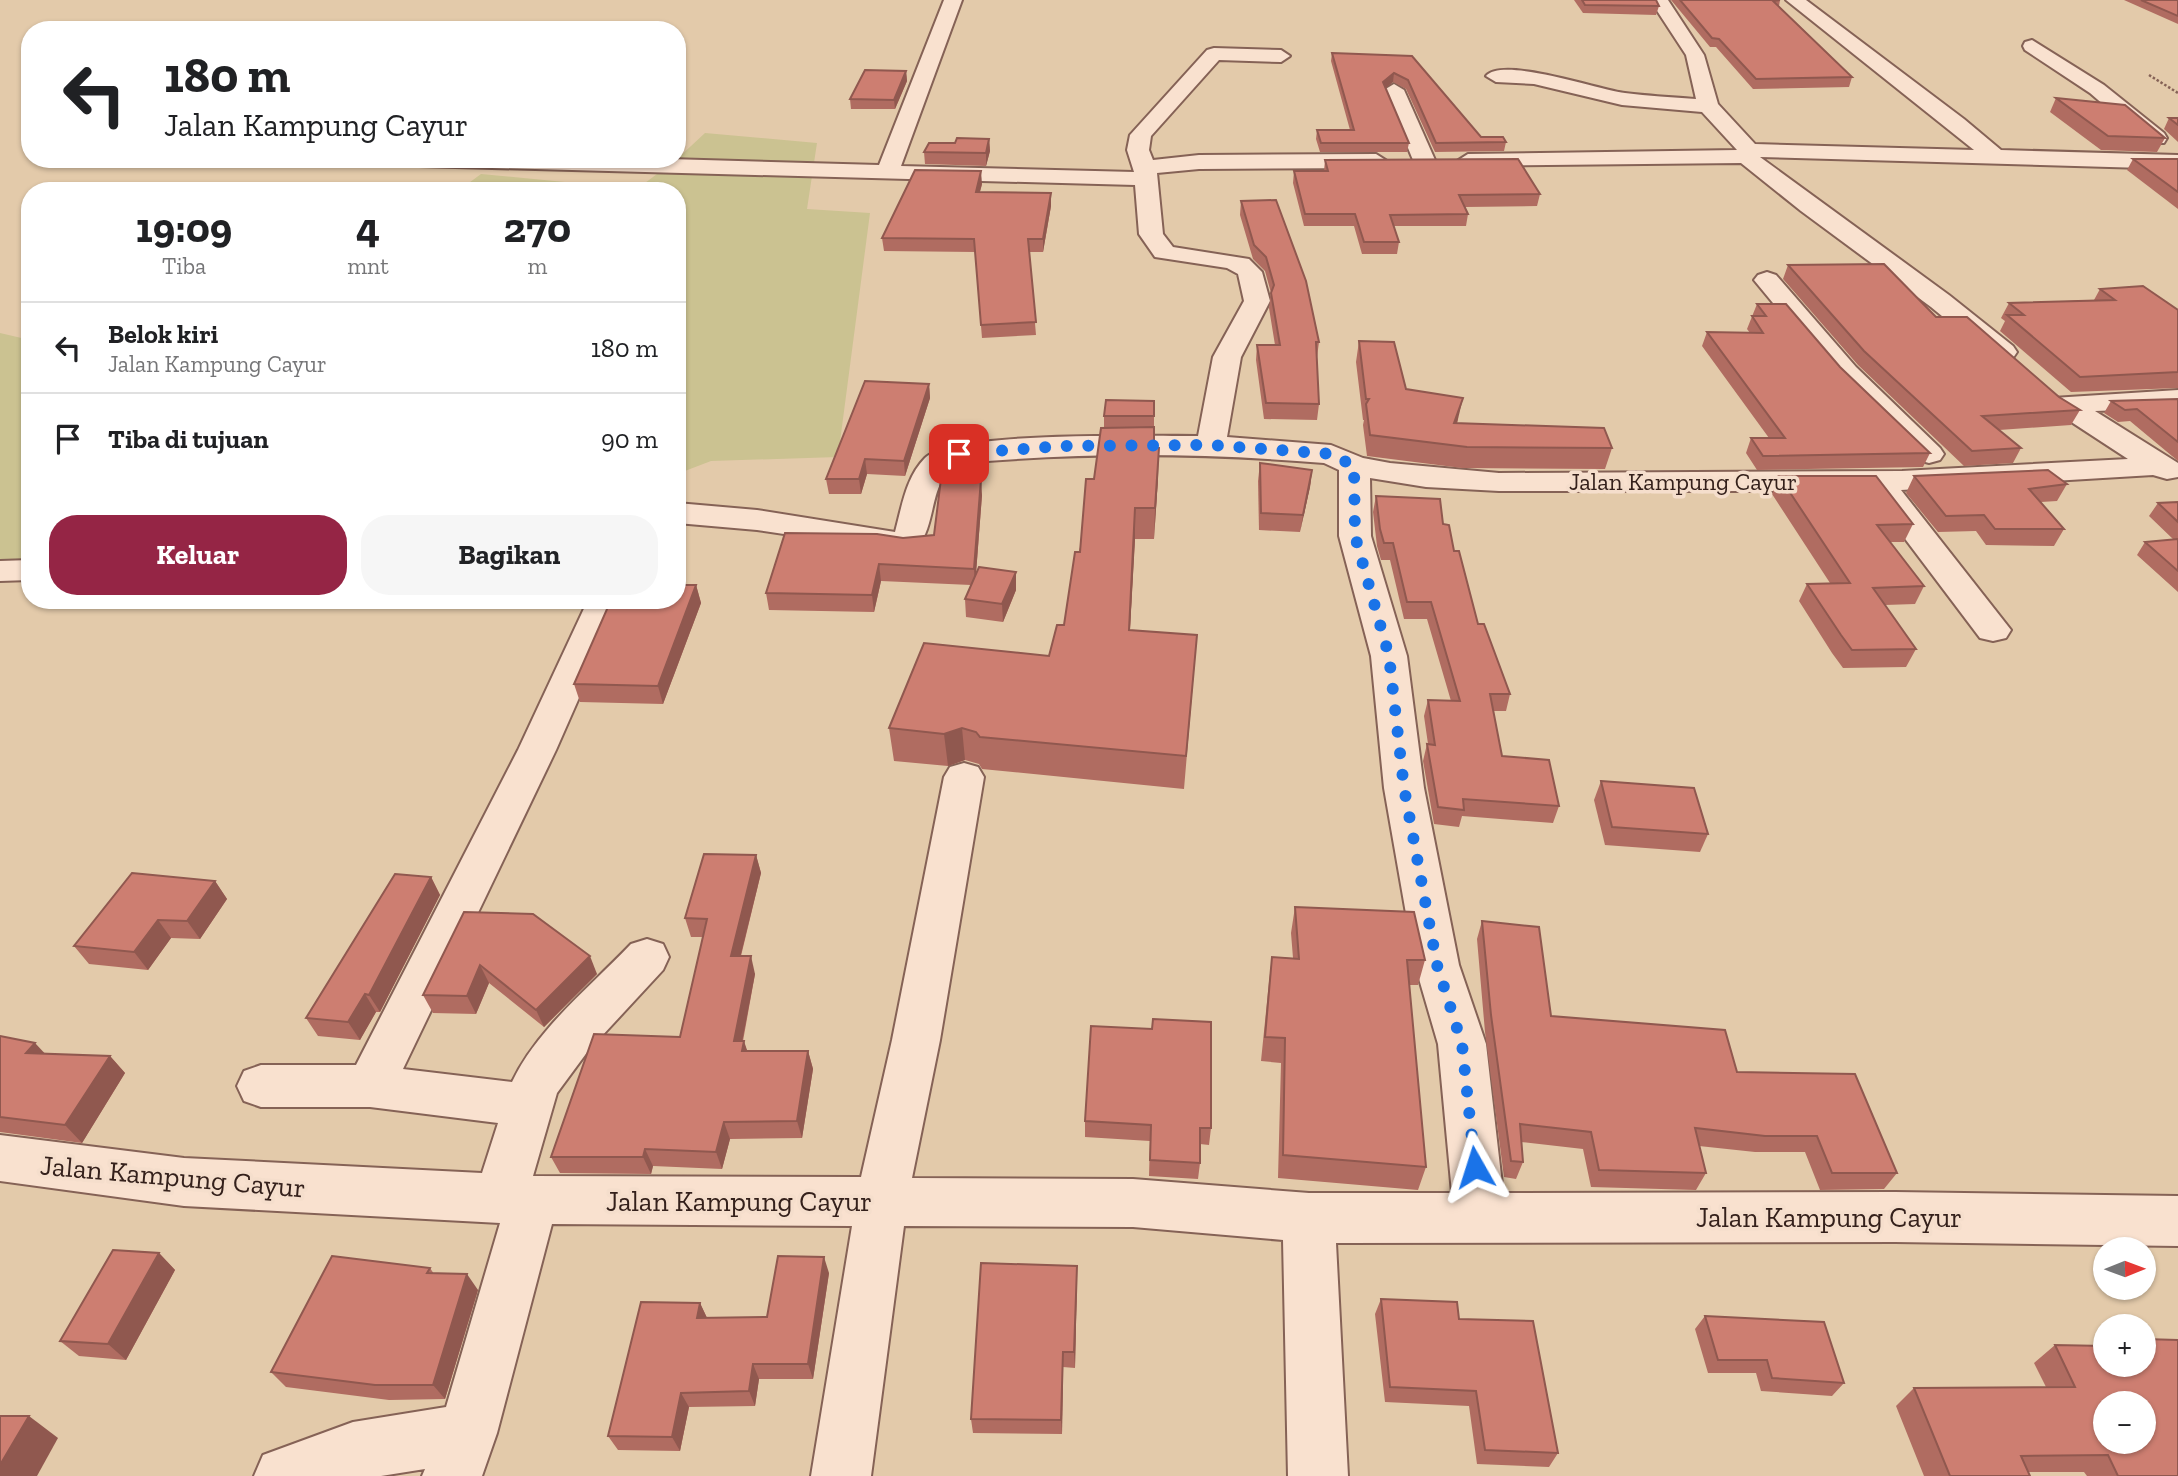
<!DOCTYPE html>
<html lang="id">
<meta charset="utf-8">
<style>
:root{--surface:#fff;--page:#f6f6f6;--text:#202124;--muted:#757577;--line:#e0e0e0;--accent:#952545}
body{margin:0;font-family:"Zilla Slab",serif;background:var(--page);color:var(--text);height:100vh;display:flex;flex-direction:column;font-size:26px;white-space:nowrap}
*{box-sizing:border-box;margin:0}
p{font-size:23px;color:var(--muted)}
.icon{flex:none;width:38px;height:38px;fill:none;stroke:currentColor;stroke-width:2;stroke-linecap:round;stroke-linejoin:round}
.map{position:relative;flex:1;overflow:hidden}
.panel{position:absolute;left:21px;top:182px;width:665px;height:427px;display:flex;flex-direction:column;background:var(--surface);border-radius:28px;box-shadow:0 2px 5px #0004}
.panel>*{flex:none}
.banner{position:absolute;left:21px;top:21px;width:665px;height:147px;border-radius:28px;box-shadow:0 2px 5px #0004;background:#fff;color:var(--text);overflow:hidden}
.needle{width:46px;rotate:89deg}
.controls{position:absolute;left:2093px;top:1237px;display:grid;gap:14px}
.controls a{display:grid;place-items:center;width:63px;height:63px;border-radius:50%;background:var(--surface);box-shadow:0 2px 5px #0004;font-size:35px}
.pin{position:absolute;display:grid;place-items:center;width:60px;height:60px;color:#fff;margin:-30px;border-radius:14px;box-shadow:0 4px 10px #0006}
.me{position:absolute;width:77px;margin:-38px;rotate:354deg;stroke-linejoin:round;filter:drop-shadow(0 0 5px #0008)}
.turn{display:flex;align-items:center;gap:24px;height:147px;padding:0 28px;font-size:32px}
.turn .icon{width:91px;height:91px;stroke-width:2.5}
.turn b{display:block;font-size:49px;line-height:60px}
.eta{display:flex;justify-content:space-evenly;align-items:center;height:119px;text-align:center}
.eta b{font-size:42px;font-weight:700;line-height:49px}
.action{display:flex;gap:14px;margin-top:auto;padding:14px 28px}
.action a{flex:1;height:80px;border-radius:28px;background:var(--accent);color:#fff;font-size:28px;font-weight:700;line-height:80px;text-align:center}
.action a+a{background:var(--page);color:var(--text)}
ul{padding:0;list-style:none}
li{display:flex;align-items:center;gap:21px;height:91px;padding:0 28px;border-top:2px solid var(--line)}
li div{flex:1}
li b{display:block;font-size:26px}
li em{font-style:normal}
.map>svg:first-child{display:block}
.farmland{fill:#e3caaa;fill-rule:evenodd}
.green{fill:#cbc291}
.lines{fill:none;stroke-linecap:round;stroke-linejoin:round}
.minor-casing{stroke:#856256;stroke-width:4}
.path{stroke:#856256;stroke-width:2.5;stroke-dasharray:2.5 2;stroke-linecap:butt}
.minor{fill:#f9e1cf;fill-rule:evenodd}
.wall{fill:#b06c61}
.shaded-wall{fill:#90584f}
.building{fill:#cd7e71;stroke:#90584f;stroke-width:2;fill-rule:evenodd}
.route{stroke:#1a73e8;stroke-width:12;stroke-dasharray:0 21.6}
.labels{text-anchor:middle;stroke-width:7;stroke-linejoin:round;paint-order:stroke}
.street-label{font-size:24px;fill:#34201b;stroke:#f5decc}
.near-street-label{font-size:28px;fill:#34201b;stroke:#f5decc}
</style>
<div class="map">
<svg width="2178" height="1476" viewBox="0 0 2178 1476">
<rect width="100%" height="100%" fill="#eed1bc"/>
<path class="farmland" d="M0,0H2178V1476H0ZM30,30H677V159H30ZM30,191H677V600H30ZM2105,1250H2144V1288H2105ZM2105,1326H2144V1365H2105ZM2105,1404H2144V1442H2105Z"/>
<g class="green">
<path d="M705,133L817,143L807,209L870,213L838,457L711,461L677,474V191H458L481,174L637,189L677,159Z"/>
<path d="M0,333L30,340V572L0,570Z"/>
</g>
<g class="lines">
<defs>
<g id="minor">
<path d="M944,0H962L901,166L1134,172L1127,150L1130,135L1207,50L1214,48L1281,50L1290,56L1281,62L1219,60L1151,136L1149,150L1153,160L1199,155L1376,154L1387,161L1376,168L1199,169L1157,173L1163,234L1173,247L1249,259L1262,272L1270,301L1241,357L1227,437L1331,445L1363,458L1390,463L1499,473L1902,471L2128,459L2053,410L2049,404L2053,398L2178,390V408L2095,411L2178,463V477L2167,479L2153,475L1901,490L2011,630L2006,638L1993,641L1980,638L1869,491H1499L1426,487L1370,478L1371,536L1407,656L1424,788L1459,965L1486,1044L1503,1193L1895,1192L2178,1196V1246L1895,1242L1336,1243L1348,1476H1288L1283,1240L1133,1227L904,1226L871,1476H811L852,1226L552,1224L497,1433L482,1476H422L425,1469L381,1476H254L263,1455L353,1422L446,1407L500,1223L184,1206L0,1181V1135L184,1158L482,1173L498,1123L370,1107H261L244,1101L237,1086L244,1071L261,1065H356L518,750L588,600H622L556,750L403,1069L512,1082C537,1029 591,986 631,944L647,939L663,944L669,957L663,970L588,1051L557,1093L533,1176L861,1177L892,1040L944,777L950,767L964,763L978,767L984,777L940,1040L912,1178L1133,1179L1309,1193H1452L1438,1044L1415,965L1384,788L1371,656L1339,536V470L1324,463C1201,453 1087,452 964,463C926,477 940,517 917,549L905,552L757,530L677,523V503L757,510L895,532C902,506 906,477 925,458C953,431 1152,436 1198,436L1213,357L1244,301L1238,274L1227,268L1155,257L1139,234L1135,185L419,166L408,159H669L879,165Z"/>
<path d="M1650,0H1668L1704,55L1718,104L1755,144L1974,150L1786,0H1806L1964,119L2001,150L2178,155V169L1760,157L1949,295L2013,346L2017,352L2013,358H1993L1931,307L1801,211L1741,163L1460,166L1457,161L1468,154L1737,150L1702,112L1622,105L1534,84L1496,82L1486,76C1502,56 1600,90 1625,93C1648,96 1672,97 1696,99L1686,55Z"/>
<path d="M2032,40L2104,85L2164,133L2167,138L2164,143H2148L2090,93L2025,50L2023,46L2025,42Z"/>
<path d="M1394,84L1404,90L1435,160L1432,165L1424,167L1413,160L1384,90Z"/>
<path d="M1767,272L1776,275L1856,367L1940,448L1944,454L1940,460L1929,463L1918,460L1836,379L1754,280L1758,275Z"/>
<path d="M30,560V580L0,581V561Z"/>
</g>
</defs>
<use href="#minor" class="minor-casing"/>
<path class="path" d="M2149,75L2178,93"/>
<use href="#minor" class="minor"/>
</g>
<g class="wall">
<path d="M1574,0H1656L1659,6L1656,15L1583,13Z"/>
<path d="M1671,0H1780L1779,6L1852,77L1849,87L1753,89L1716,47H1710Z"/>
<path d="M2124,0H2178V24Z"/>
<path d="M1332,53L1412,56L1481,137L1506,142L1504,151L1435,152L1406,89L1393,82L1385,88L1409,143L1407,152H1320L1316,139L1317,130H1350L1331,61Z"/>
<path d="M906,71L907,81L895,109H851L850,99Z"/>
<path d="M2056,98L2165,138L2157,152L2101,150L2050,112Z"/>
<path d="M2169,118H2178V142L2164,129Z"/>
<path d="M989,139L990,151L986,166L925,164L924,152Z"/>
<path d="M2133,159H2178V209L2127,170Z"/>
<path d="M1325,160L1540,194L1537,206L1465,207L1468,214L1466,226H1394L1399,242L1397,254H1362L1354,226H1304L1293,183L1294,171H1324Z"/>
<path d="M982,184L980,192L1051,193V206L1043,252H1029L1036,335L982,338L975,252L884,251L882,238Z"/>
<path d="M1241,201L1319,342L1317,357L1319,404L1317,420L1264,419L1256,360L1257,345H1275L1269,308L1271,293L1265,271L1253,259L1240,215Z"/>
<path d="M1788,265L1936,317L2080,410L2071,425L1999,430L2021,448L2013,463L1964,466L1858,365L1783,279Z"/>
<path d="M2100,289L2178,310V388L2071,392L2000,331L2005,321L2001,318L2009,303L2094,300Z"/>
<path d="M1757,304L1840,367L1930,453L1923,467L1757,470L1746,453L1751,438H1769L1702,346L1707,332L1750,333L1747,329Z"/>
<path d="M1359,341L1406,389L1458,419L1457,424L1612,448L1605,469L1462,468L1367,456L1363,425L1364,420H1363L1356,362Z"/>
<path d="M929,384L930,398L905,476L867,474L861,494H829L826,479Z"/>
<path d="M2178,399V461L2130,421L2118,422L2104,413L2111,401Z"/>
<path d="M1154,401V448L1158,479L1154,539H1135L1130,630L1197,635L1184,789L982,769L979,764L965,760L948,766L894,761L889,728L1049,656L1064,625L1094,479L1104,428V416Z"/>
<path d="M1260,463L1312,470L1310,487L1300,532L1259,530L1258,481Z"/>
<path d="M1779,476L1913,524L1904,542H1890L1924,586L1915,604L1885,605L1916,649L1906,667L1843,668L1832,653L1799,601L1807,584L1830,583L1772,494Z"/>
<path d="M1914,476L2067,484L2057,501L2041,502L2064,529L2054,546L1986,545L1976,531L1938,532L1906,493Z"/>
<path d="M982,495L976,574L1016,572V590L1003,622L966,617L965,599L971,585L881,581L874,612L769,610L766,593L903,538L934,535Z"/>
<path d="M1376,496L1443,524L1454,551L1478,624L1510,694L1506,711H1493L1502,756L1559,806L1553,823L1462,816L1459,827L1434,824L1423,761L1427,744H1428L1424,716L1428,700L1451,701L1427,619H1404L1390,560H1381L1377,546L1373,512Z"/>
<path d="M2178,502V592L2137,555L2145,542L2174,540L2149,516L2158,503Z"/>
<path d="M696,585L701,603L663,704L580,702L574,684Z"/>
<path d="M1601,781L1708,834L1700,852L1605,845L1594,800Z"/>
<path d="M756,855L761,873L741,956L755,974L743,1041L747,1051H808L813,1069L802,1138L730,1139L722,1169L653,1166L651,1174L560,1173L551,1157L680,1037L703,937H691L685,918Z"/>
<path d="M431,877L440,895L380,1012H376L360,1040L318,1036L306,1018Z"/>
<path d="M215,881L227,899L200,939L171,938L148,970L89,964L74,946Z"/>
<path d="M1295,907L1425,960L1418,985H1409L1426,1167L1418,1190L1278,1178L1281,1063L1261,1061L1269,982L1272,957L1293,958L1291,933Z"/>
<path d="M464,912L597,974L544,1027L489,983L476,1014L433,1013L423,995Z"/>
<path d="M1482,921L1551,1016L1737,1072L1897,1173L1884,1189L1820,1190L1805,1152H1755L1699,1146L1706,1173L1696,1190L1591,1187L1583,1149L1521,1142L1523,1162L1516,1179L1504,1177L1485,1032L1477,939Z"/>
<path d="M0,1036L45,1054L110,1056L125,1073L82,1143L0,1132V1134Z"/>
<path d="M1085,1121L1211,1128L1209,1145L1200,1144V1163L1198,1179L1149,1176L1150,1141L1085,1137Z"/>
<path d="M159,1253L175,1270L126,1360L79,1356L60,1341Z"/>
<path d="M1077,1266L1075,1368L1063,1367L1062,1434L973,1433L971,1419Z"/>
<path d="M430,1268L434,1274L478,1290L445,1399L389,1400L286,1387L271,1372Z"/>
<path d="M829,1273L813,1379H759L755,1406L689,1407L680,1451L618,1450L608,1436L700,1303L707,1318L767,1317Z"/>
<path d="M1381,1299L1459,1319L1558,1453L1549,1467L1477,1464L1469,1406L1385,1402L1375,1314Z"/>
<path d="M1705,1316L1844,1383L1832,1396L1761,1391L1756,1373H1708L1695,1329Z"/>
<path d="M2055,1345L2178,1476H2087L2084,1472H2028L2030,1476H1924L1896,1406L1914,1388L2046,1387L2034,1363Z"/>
</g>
<g class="shaded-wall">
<path d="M906,71L907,81L895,109L894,100Z"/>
<path d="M1394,73L1393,82L1382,91L1383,82Z"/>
<path d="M989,139L990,151L986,166V153Z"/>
<path d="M981,171L982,184L976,205V192Z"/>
<path d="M1051,193V206L1043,252V239Z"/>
<path d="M929,384L930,398L905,476L904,461Z"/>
<path d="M1463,398L1458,419L1450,444L1454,423Z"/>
<path d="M1159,448L1158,479L1154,539L1155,508Z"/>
<path d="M865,459L867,474L861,494L859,479Z"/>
<path d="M1312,470L1310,487L1300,532L1303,515Z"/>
<path d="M981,479L982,495L975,586L974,569Z"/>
<path d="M1135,508V539L1128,662L1129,630Z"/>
<path d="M879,564L881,581L874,612L872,595Z"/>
<path d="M1016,572V590L1003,622L1002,604Z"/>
<path d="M696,585L701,603L663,704L658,686Z"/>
<path d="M962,728L965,760L948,766L944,734Z"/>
<path d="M756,855L761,873L736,974L731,956Z"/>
<path d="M431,877L440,895L380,1012L369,995Z"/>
<path d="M215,881L227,899L200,939L187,921Z"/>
<path d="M158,920L171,938L148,970L134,952Z"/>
<path d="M590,956L597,974L544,1027L536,1010Z"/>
<path d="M751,956L755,974L739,1058L734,1041Z"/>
<path d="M480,965L489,983L476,1014L467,996Z"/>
<path d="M365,994L376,1012L360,1040L348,1022Z"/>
<path d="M744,1041L750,1059L742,1051Z"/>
<path d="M35,1043L51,1060L26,1053Z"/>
<path d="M808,1051L813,1069L802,1138L797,1121Z"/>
<path d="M110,1056L125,1073L82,1143L65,1125Z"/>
<path d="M724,1122L730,1139L722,1169L716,1152Z"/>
<path d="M645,1149L653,1166L651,1174L643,1157Z"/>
<path d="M159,1253L175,1270L126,1360L108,1344Z"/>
<path d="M824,1257L829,1273L813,1379L808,1364Z"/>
<path d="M1077,1266V1282L1075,1368L1074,1352Z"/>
<path d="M467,1274L478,1290L445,1399L433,1385Z"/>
<path d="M700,1303L707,1318H697Z"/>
<path d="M1063,1352V1367L1062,1434L1061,1420Z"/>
<path d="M753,1364L759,1379L755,1406L749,1391Z"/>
<path d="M681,1393L689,1407L680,1451L672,1437Z"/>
<path d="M29,1416L58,1438L37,1476H0V1465Z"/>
</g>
<g class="building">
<path d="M1582,0H1656L1659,6L1585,5Z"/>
<path d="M1680,0H1780L1773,1L1852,77L1756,79L1719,39L1712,38Z"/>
<path d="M2141,0H2178V16Z"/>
<path d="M1332,53L1412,56L1481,137H1503L1506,142L1436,143L1408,80L1394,73L1383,82L1409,143H1321L1317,130H1354Z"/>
<path d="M865,70L906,71L894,100L850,99Z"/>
<path d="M2056,98L2125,105L2165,138L2108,136Z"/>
<path d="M2169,118H2178V125Z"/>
<path d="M957,138L989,139L986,153L924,152L929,143H955Z"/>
<path d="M1518,159L1540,194L1459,195L1468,214L1390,215L1399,242H1364L1355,214H1305L1294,171H1328L1325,160Z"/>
<path d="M2133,159H2178V192Z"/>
<path d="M915,170L981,171L976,192L1051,193L1043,239H1028L1036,322L981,325L974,239L882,238Z"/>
<path d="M1276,200L1306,281L1319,342H1316L1319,404L1266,403L1257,345H1280L1271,293L1274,285L1266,257L1254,245L1241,201Z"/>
<path d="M1884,264L1936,317H1967L2059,397L2080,410L1982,416L2021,448L1972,451L1864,351L1788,265Z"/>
<path d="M2143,286L2178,310V372L2080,377L2007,315H2024L2009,303L2115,300L2100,289Z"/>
<path d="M1757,304H1786L1840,367L1930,453L1763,456L1751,438H1785L1707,332L1763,333L1752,316H1766Z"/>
<path d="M1359,341L1394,342L1406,389L1463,398L1454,423L1604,428L1612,448L1467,447L1370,435L1366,404L1369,399H1366Z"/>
<path d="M865,381L929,384L904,461L865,459L859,479H826Z"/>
<path d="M2178,399V442L2137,409L2125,410L2111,401Z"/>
<path d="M1106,400L1154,401V416H1104Z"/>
<path d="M1154,427V448H1159L1155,508H1135L1129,630L1197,635L1186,756L980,737L976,732L962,728L944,734L889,728L924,643L1049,656L1057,625H1064L1075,552H1080L1086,479H1094L1101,428Z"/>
<path d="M1260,463L1312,470L1303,515L1261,513Z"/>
<path d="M2048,470L2067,484L2029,489L2064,529H1995L1984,515L1946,516L1914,476Z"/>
<path d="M1779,476H1876L1913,524L1877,525L1924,586L1873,588L1916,649L1852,650L1841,635L1807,584L1850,583Z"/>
<path d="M941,479H981L974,569L879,564L872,595L766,593L785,533L877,534L903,538L934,535Z"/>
<path d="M1376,496L1440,499L1443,524L1449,525L1454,551H1459L1478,624H1484L1510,694H1490L1502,756L1549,760L1559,806L1463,799L1464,810L1438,807L1427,744L1435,745L1428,700L1460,701L1431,602H1407L1393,543H1384L1380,529Z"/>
<path d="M2178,502V522L2158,503Z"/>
<path d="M2178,539V571L2145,542Z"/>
<path d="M979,567L1016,572L1002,604L965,599Z"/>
<path d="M677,585H696L658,686L574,684L611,600H677Z"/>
<path d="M1601,781L1694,788L1708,834L1612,827Z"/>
<path d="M704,854L756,855L731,956H751L734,1041H744L742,1051H808L797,1121L724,1122L716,1152L645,1149L643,1157H551L594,1034L680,1037L707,919L685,918Z"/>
<path d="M132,873L215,881L187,921L158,920L134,952L74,946Z"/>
<path d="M395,874L431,877L369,995L365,994L348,1022L306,1018Z"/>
<path d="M1295,907L1414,912L1425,960H1407L1426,1167L1283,1155L1285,1038L1265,1037L1272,957L1299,959Z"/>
<path d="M464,912L533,914L590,956L536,1010L480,965L467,996L423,995Z"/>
<path d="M1482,921L1539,927L1551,1016L1725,1030L1737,1072L1855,1074L1897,1173H1832L1817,1136H1765L1695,1128L1706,1173L1599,1170L1591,1132L1520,1124L1523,1162L1511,1161L1491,1015Z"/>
<path d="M1153,1019L1211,1022V1128H1200V1163L1150,1160L1151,1125L1085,1121L1091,1026L1152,1029Z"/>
<path d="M0,1036L35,1043L26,1053L110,1056L65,1125L0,1117Z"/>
<path d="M113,1250L159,1253L108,1344L60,1341Z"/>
<path d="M332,1256L430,1268L427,1273L467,1274L433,1385H375L271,1372Z"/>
<path d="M778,1256L824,1257L808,1364H753L749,1391L681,1393L672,1437L608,1436L641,1302L700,1303L697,1318L767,1317Z"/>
<path d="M981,1263L1077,1266L1074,1352H1063L1061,1420L971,1419Z"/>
<path d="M1381,1299L1457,1302L1459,1319L1533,1321L1558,1453L1485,1450L1476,1391L1390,1387Z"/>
<path d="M1705,1316L1824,1322L1844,1383L1772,1378L1767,1360H1718Z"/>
<path d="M2144,1339L2178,1340V1476H2118L2108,1455L2021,1456L2030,1476H1950L1914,1388L2075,1387L2055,1345L2105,1346V1365H2144ZM2105,1404H2144V1442H2105Z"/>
<path d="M0,1416H29L0,1465Z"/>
</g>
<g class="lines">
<path class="route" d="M959,454L1061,446L1211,445L1331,454L1354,466L1355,536L1389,656L1404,788L1437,965L1462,1044L1475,1167"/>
</g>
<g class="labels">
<g class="street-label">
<text x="1683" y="490">Jalan Kampung Cayur</text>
</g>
<g class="near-street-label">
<text transform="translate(173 1176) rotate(5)" y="10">Jalan Kampung Cayur</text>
<text x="739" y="1211">Jalan Kampung Cayur</text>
<text x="1829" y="1227">Jalan Kampung Cayur</text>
</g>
</g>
</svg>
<div class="controls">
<a><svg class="needle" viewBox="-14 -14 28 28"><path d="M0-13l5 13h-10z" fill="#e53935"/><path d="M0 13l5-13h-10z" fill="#757577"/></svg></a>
<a>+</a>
<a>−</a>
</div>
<div class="pin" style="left:959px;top:454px;background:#d93025"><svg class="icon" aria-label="arrive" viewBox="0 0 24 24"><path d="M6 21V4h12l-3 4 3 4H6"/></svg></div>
<svg class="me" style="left:1475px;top:1167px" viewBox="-20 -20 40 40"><path d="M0-17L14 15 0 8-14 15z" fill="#1a73e8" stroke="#fff" stroke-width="4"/></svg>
<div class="banner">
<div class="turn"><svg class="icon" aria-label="left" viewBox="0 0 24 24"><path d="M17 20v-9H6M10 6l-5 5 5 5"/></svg><div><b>180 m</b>Jalan Kampung Cayur</div></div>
</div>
<section class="panel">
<div class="eta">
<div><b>19:09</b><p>Tiba</p></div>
<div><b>4</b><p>mnt</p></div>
<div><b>270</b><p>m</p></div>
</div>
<ul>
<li><svg class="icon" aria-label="left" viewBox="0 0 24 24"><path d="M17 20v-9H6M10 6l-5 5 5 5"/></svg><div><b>Belok kiri</b><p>Jalan Kampung Cayur</p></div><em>180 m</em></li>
<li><svg class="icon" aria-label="arrive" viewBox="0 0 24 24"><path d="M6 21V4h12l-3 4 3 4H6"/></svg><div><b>Tiba di tujuan</b></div><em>90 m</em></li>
</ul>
<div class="action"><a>Keluar</a><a>Bagikan</a></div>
</section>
</div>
